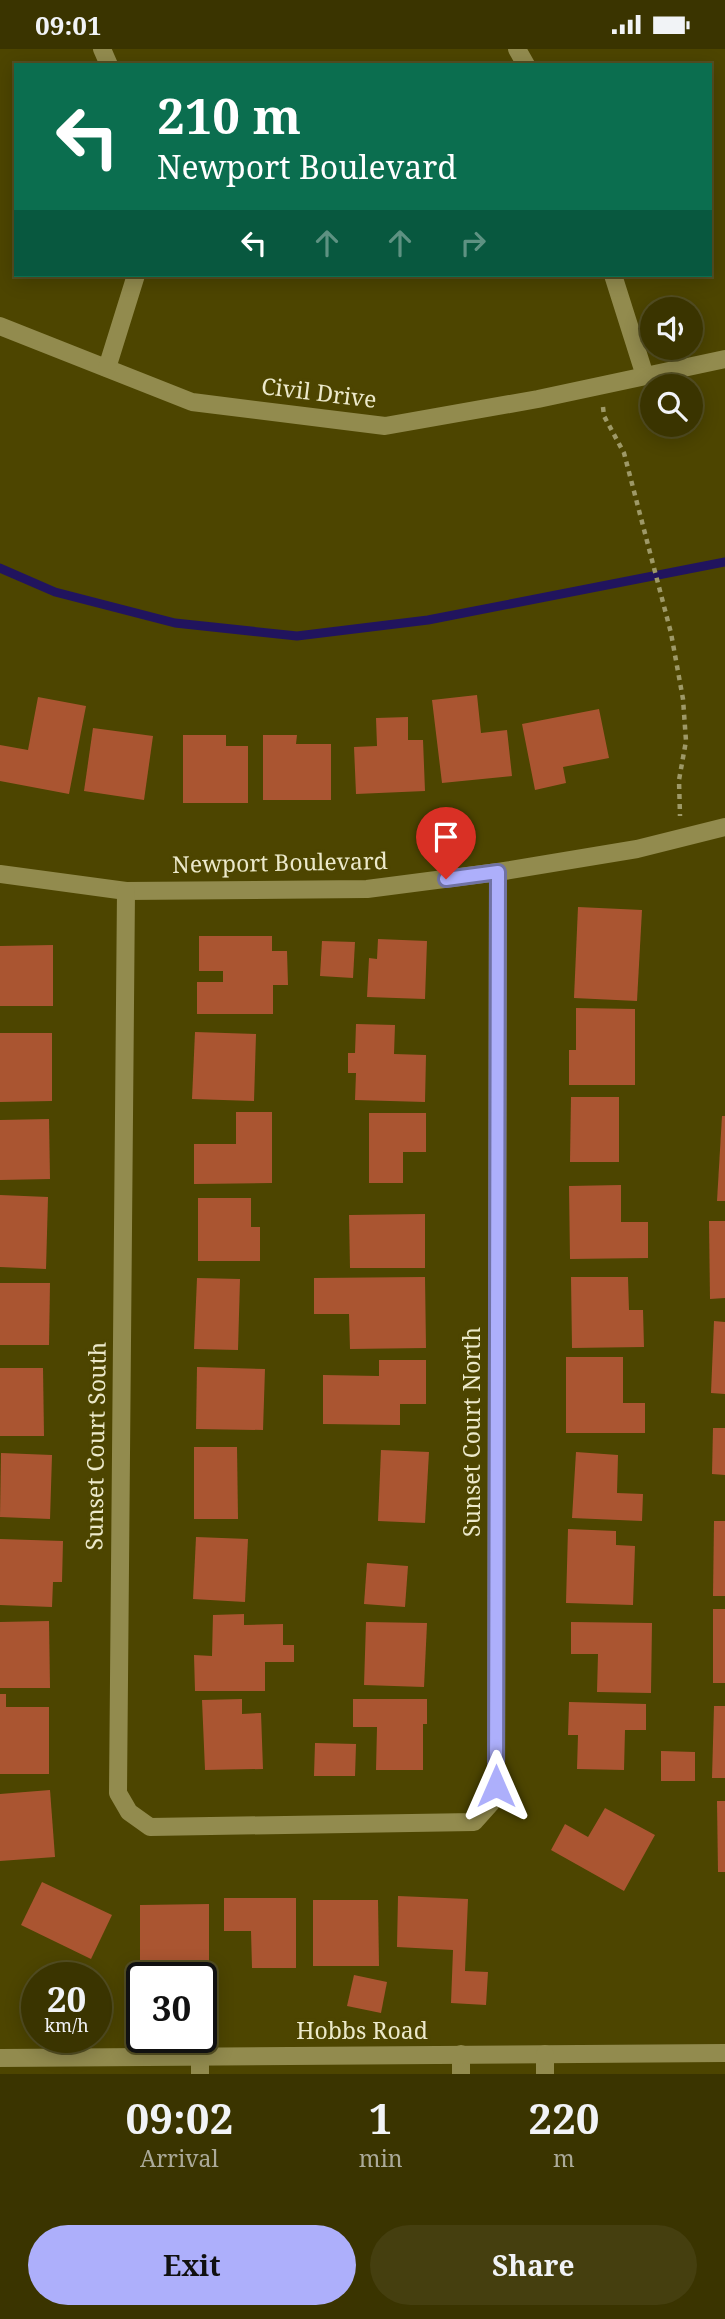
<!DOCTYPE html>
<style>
:root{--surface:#3a3400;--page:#453f0f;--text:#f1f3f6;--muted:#abaa99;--line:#544f22;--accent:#adaffb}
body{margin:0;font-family:"Noto Serif",serif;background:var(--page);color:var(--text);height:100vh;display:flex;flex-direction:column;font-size:26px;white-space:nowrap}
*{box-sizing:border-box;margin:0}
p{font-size:23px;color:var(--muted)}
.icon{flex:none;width:38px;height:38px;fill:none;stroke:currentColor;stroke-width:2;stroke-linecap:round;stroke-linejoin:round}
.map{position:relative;height:2025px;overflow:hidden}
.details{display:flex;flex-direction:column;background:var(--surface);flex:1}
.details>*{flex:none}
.top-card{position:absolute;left:14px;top:14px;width:698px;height:214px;border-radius:0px;box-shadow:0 4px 18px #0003,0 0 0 2px var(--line);background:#0b6e4f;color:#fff;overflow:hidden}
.tools{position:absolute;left:640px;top:248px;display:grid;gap:14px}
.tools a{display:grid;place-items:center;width:63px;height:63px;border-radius:50%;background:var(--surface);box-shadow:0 4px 18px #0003,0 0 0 2px var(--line);font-size:35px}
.speed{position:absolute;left:21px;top:1913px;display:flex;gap:14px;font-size:35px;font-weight:700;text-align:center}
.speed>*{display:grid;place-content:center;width:91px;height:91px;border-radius:50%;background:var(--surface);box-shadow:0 4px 18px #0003,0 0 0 2px var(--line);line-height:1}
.speed small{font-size:18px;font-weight:400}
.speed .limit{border:4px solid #111;border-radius:10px;background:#fff;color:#111}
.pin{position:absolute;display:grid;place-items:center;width:60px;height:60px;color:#fff;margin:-72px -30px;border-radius:50% 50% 50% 0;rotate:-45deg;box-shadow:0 0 7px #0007}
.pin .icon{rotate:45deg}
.me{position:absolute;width:77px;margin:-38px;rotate:0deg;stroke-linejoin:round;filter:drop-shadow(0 0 5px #0008)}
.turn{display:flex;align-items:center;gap:24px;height:147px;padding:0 28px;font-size:32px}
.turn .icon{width:91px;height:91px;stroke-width:2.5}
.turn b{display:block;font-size:49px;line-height:60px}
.lanes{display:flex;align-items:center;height:66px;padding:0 28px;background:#0003;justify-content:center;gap:35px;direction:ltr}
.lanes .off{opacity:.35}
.eta{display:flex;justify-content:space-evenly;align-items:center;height:119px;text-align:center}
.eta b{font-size:42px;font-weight:700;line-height:49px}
.button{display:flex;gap:14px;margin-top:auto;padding:14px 28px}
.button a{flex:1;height:80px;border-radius:42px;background:var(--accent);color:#111;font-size:28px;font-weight:700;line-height:80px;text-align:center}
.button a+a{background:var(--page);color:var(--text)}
.status{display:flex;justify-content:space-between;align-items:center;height:49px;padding:0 35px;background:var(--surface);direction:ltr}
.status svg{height:19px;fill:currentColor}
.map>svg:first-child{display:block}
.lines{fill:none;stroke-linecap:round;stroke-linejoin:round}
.stream{stroke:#21145e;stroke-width:9}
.building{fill:#aa5531}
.path{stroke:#9e9967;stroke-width:4.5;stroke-dasharray:5 5;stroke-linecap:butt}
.minor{stroke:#928b4e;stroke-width:18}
.route-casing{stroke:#7072a3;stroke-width:18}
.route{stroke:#adaffb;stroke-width:12}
.labels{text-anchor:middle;stroke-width:7;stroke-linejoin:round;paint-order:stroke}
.street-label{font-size:23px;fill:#ece9ca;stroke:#4d4500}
</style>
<div class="status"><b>09:01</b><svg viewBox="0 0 49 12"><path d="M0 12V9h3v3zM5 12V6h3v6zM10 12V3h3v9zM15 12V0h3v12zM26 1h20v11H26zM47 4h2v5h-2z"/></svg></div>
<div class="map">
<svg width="725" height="2025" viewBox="0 0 725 2025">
<rect width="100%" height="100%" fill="#4d4500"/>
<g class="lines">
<path class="stream" d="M0,519L55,543L175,574L297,587L428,571L725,513"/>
</g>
<g class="building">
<path d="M477,646L481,684L507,681L512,727L442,734L432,651Z"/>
<path d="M38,648L86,657L69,745L0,732V696L28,701Z"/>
<path d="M599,660L609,709L563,718L566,734L535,741L522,675Z"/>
<path d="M408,668V691H423L425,742L356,745L354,698L377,697L376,669Z"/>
<path d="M93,679L153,687L144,751L84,742Z"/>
<path d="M183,686H226V697H248V754H183Z"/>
<path d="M263,686H297L296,695H331V751H263Z"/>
<path d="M578,858L642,861L637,952L574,949Z"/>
<path d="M199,887H272V902H287L288,936H273V965H197V933H223V922H199Z"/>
<path d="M378,890L427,892L425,950L367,948L369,909L377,910Z"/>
<path d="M322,892L355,893L353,929L320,927Z"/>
<path d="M53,896V957H0V897Z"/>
<path d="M576,959L635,960V1036H569V1001H576Z"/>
<path d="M356,975L395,976L394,1005L426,1006L425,1053L355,1051L356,1024H348V1004H355Z"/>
<path d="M195,983L256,985L254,1052L192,1050Z"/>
<path d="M0,984H52V1052L0,1053Z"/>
<path d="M571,1048H619V1113H570Z"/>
<path d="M236,1063H272V1134L194,1135V1095H236Z"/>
<path d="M369,1064H426V1103H403V1134H369Z"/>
<path d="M722,1067H725V1152H717Z"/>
<path d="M49,1070L50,1130L0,1131V1071Z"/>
<path d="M621,1136V1173H648V1209L570,1210L569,1137Z"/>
<path d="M0,1146L48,1148L46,1220L0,1218Z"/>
<path d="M198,1149H251V1178H260V1212H198Z"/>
<path d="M425,1165V1219H350L349,1166Z"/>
<path d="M709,1172H725V1249L710,1250Z"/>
<path d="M425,1228L426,1299L350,1300L349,1265H314V1229Z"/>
<path d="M571,1228H628L629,1261H643L644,1298L572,1299Z"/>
<path d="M197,1229L240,1230L238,1301L194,1300Z"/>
<path d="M0,1234H50L49,1296H0Z"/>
<path d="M714,1272L725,1273V1345L711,1344Z"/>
<path d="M566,1308H623V1354H645V1384H566Z"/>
<path d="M379,1311H426V1355H400V1376L323,1375V1326L379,1327Z"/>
<path d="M197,1318L265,1320L263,1381L196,1380Z"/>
<path d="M0,1319H43L44,1387H0Z"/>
<path d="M713,1379H725V1426L712,1425Z"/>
<path d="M194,1398H237L238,1470H194Z"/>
<path d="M381,1401L429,1403L425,1474L378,1472Z"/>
<path d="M576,1403L618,1406L617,1444L643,1445L642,1472L572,1469Z"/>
<path d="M1,1404L52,1406L50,1470L0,1468Z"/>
<path d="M714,1472H725V1547H713Z"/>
<path d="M568,1480L616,1482V1496L635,1497L633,1556L566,1554Z"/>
<path d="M196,1488L248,1490L245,1553L193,1550Z"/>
<path d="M0,1490L63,1492L62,1533H53L52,1558L0,1556Z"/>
<path d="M367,1514L408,1517L405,1558L364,1555Z"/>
<rect x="713" y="1560" width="12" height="74"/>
<path d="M244,1565V1576L283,1575V1596H294V1613H265V1642H195L194,1606L212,1607L213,1566Z"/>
<path d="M49,1572L50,1639H0V1573Z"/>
<path d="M366,1573L427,1574L424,1638L364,1636Z"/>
<path d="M571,1573L652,1574L651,1644L597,1643L598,1605H571Z"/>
<path d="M0,1645H6V1658H49V1725H0Z"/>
<path d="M242,1650V1665L261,1664L263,1720L205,1721L202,1651Z"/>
<path d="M353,1650H427V1675H423V1721H376L377,1678H353Z"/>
<path d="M569,1653L646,1655V1681H625L624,1721L577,1720L578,1686H568Z"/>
<path d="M714,1657H725V1729H712Z"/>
<path d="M315,1694L356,1695L355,1727H314Z"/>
<path d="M661,1702L695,1703V1732H661Z"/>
<path d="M50,1741L55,1808L0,1812V1745Z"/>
<path d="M717,1752H725V1823H718Z"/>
<path d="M605,1759L655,1786L624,1842L551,1801L565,1775L588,1788Z"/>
<path d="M42,1833L112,1866L91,1910L21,1876Z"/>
<path d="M398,1847L468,1850L465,1922L488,1923L486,1956L451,1954L453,1901L397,1898Z"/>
<path d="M224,1849H296V1919H252L251,1882H224Z"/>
<path d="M313,1851H378L379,1917H313Z"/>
<path d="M209,1855V1920H140V1856Z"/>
<path d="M84,1916L88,1928H58L57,1926Z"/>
<path d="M354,1926L387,1933L381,1964L347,1957Z"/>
</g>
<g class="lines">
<path class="path" d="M603,358L604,367L624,404L671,584L683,650L686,692L679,731L680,767"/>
<g class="minor">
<path d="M102,0L109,16"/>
<path d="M517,0L526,16"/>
<path d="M613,226L645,327"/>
<path d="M0,277L192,353L385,377L538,350L725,310"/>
<path d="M107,319L136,226"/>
<path d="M0,825L126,842L367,840L498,823L637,800L725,778"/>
<path d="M126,842L118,1744L129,1763L150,1778L474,1773L491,1754L496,1737L498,823"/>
<path d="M461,2005V2025"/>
<path d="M0,2009L725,2004"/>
<path d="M200,2025V2007"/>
<path d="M545,2025V2005"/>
</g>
</g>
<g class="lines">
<defs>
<path id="route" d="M446,830L498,823L496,1737"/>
</defs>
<use href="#route" class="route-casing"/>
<use href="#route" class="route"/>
</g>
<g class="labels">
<g class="street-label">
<text transform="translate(319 344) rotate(7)" y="8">Civil Drive</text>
<text transform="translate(280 814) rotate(-1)" y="8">Newport Boulevard</text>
<text transform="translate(472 1383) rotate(-90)" y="8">Sunset Court North</text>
<text transform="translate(96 1397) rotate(-89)" y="8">Sunset Court South</text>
<text x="362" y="1990">Hobbs Road</text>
</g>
</g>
</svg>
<div class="tools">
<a><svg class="icon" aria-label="sound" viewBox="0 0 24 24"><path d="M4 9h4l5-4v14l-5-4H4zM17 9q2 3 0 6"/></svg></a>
<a><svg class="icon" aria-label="search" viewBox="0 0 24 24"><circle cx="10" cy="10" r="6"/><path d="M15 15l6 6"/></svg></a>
</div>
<div class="speed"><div>20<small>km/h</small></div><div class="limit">30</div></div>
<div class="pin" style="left:446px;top:830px;background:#d93025"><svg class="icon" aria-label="arrive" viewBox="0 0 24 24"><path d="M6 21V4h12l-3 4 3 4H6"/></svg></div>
<svg class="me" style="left:496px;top:1737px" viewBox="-20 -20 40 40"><path d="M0-17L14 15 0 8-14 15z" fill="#adaffb" stroke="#fff" stroke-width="4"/></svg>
<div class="top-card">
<div class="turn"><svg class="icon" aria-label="left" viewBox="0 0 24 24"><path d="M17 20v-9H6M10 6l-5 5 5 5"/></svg><div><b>210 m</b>Newport Boulevard</div></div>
<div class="lanes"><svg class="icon" aria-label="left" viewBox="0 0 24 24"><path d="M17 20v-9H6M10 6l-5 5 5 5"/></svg><svg class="icon off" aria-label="ahead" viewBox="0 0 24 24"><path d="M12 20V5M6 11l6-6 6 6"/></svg><svg class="icon off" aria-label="ahead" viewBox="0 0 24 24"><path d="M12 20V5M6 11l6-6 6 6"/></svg><svg class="icon off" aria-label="right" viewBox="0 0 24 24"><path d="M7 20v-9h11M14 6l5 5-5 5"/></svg></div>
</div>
</div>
<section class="details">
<div class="eta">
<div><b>09:02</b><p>Arrival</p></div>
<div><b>1</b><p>min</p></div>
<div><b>220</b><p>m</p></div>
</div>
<div class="button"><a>Exit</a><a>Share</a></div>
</section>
